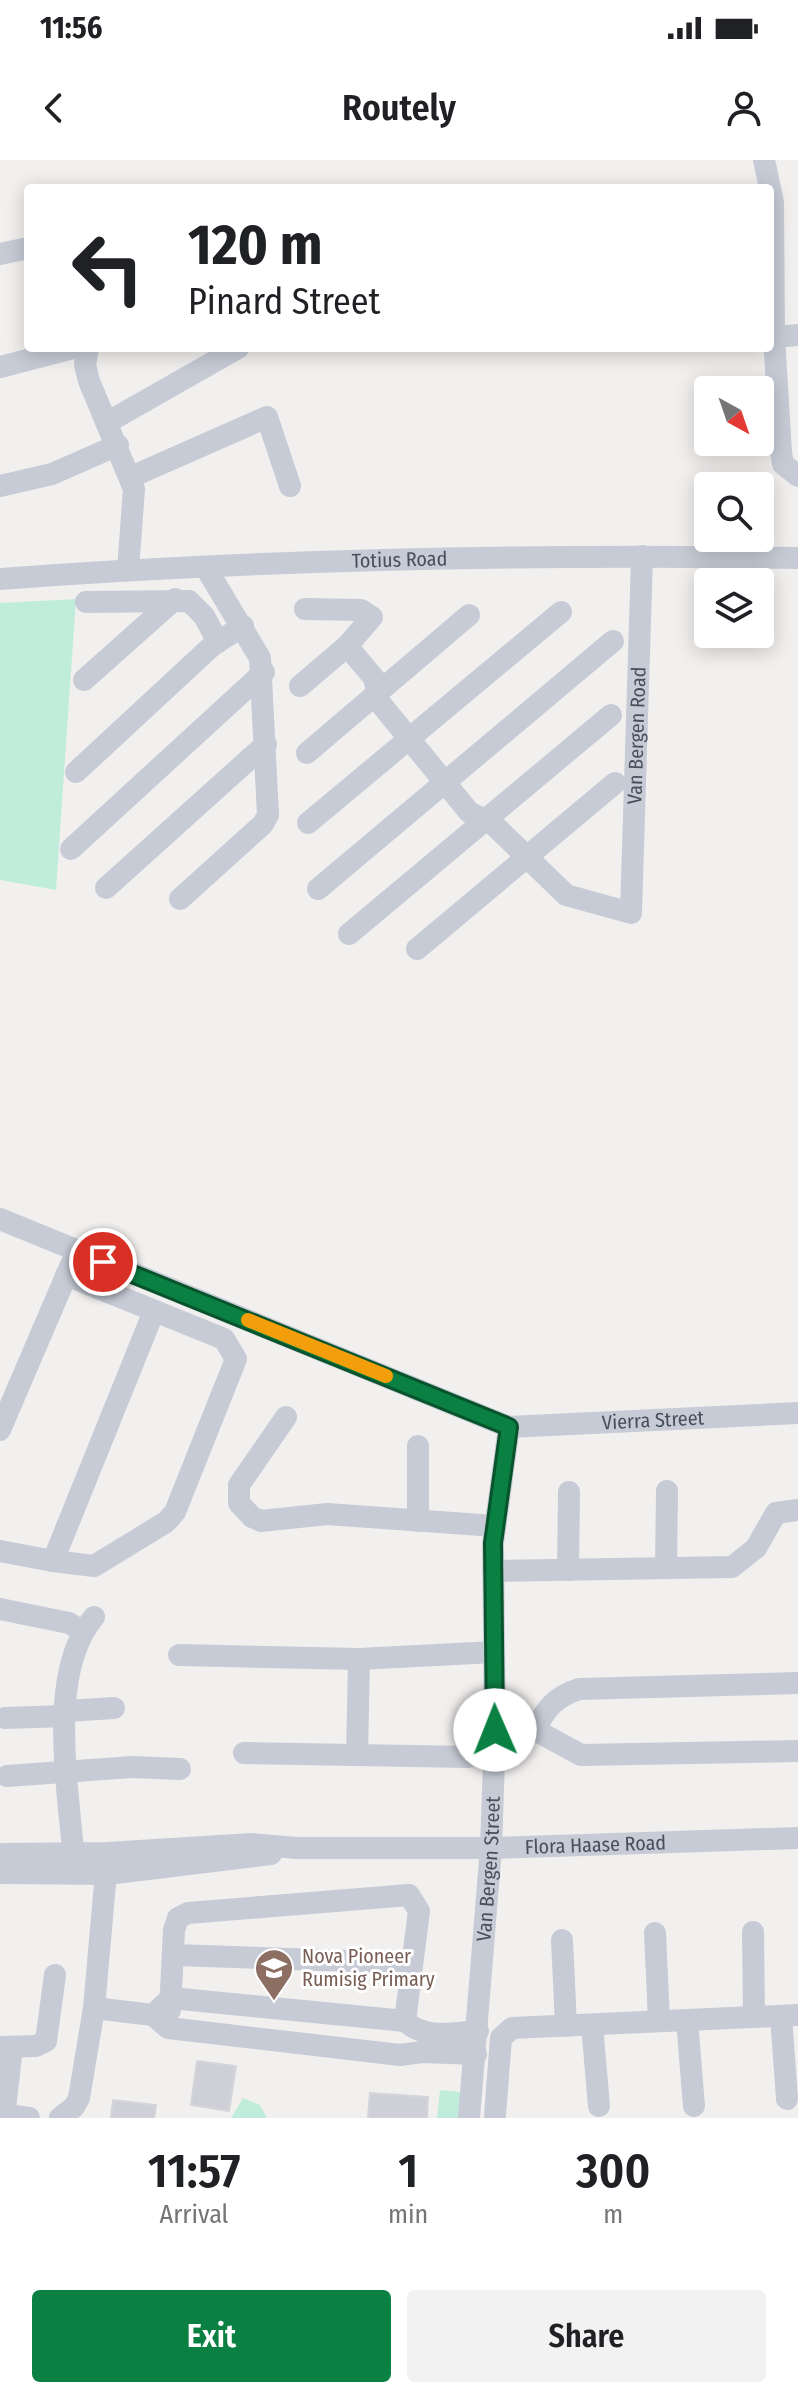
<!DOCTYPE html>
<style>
:root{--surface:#fff;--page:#f2f2f2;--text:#202124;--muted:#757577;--accent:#0b8043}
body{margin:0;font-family:"Fira Sans Condensed",sans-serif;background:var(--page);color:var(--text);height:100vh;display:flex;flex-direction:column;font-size:30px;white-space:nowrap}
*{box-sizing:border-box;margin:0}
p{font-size:26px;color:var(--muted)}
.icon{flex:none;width:44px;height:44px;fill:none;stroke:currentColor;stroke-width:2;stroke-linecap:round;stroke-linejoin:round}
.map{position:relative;height:1958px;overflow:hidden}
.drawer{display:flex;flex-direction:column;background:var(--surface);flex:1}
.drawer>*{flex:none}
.top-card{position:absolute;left:24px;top:24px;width:750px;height:168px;border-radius:8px;box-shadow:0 4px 20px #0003;background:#fff;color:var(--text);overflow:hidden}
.needle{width:52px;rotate:140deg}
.buttons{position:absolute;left:694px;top:216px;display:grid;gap:16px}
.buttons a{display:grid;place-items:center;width:80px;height:80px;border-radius:8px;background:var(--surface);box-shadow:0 4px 20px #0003;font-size:40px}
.pin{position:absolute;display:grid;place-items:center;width:68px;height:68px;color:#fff;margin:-34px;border:4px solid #fff;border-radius:50%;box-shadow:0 2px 8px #0007}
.me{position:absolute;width:88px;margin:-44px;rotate:359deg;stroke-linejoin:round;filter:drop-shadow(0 0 6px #0008)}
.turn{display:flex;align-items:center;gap:28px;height:168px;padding:0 32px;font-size:36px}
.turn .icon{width:104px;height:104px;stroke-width:2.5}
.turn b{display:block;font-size:56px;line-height:68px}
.eta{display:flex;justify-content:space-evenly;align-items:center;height:136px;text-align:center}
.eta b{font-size:48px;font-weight:600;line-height:56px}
.primary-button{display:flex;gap:16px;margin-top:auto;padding:16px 32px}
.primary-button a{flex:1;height:92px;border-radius:8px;background:var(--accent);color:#fff;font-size:32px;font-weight:600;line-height:92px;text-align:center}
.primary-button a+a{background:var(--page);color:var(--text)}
.status{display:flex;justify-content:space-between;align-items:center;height:56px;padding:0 40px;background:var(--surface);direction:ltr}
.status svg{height:22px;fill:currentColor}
header{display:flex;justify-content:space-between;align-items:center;height:104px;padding:0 32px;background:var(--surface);font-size:36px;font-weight:600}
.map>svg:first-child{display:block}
.green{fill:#c0eddb}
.building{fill:#cfd0d7;stroke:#d4d4db;stroke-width:2}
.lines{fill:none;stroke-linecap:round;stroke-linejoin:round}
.minor{stroke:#c6cbd6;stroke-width:22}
.route-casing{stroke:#07532c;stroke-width:20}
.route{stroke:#0b8043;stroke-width:14}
.slow{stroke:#f59e0b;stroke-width:14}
.labels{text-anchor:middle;stroke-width:6;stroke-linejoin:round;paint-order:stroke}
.street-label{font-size:20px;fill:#484e5c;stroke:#fff}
.education-label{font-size:20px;fill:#785e54;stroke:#fff;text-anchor:start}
</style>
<div class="status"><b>11:56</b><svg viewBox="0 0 49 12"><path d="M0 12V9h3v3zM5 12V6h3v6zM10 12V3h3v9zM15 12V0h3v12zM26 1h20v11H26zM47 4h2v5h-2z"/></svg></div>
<header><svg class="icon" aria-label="back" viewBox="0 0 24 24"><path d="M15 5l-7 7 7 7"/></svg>Routely<svg class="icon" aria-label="person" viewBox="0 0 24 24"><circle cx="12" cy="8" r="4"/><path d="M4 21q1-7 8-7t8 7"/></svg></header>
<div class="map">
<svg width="798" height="1958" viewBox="0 0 798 1958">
<rect width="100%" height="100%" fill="#f2f0ef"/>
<g class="green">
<path d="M76,439L56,730L0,720V443Z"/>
<path d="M440,1930L460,1932L462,1958H437Z"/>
<path d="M243,1938L260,1945L267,1958H231Z"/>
</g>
<g class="building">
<path d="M197,1901L236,1906L229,1951L191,1945Z"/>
<path d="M370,1933L428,1937L427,1958H368Z"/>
<path d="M113,1940L156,1945L154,1958H111Z"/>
</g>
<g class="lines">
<g class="minor">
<path d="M764,0L773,42L774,177L781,292L783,304L798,316"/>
<path d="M0,94L28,88"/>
<path d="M774,177L798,175"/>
<path d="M88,188L85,205L89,221L134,329L128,410"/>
<path d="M0,207L73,188"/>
<path d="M108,262L238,188"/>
<path d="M131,317L267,257L290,326"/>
<path d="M0,326L52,314L118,285"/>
<path id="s1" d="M0,419C265,399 533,394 798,398"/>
<path d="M86,442L189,441L204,456L218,482"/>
<path id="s2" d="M347,486L374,518L380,543L469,652L494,665L566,735L631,753L642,396"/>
<path d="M84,520L175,439"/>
<path d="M300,526L347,486L372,457L361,450L305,449"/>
<path d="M307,593L469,455"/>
<path d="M76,612L213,485L243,466"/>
<path d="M308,663L561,452"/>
<path d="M71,689L264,512"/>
<path d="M106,728L266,584"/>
<path d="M318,729L613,481"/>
<path d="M180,739L263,664L268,655L260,498L206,408"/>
<path d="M349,774L611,555"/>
<path d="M417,789L615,623"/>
<path id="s3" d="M0,1059L509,1267L798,1253"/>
<path d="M286,1257L239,1325V1343L252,1357L261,1361L327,1354L495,1366"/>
<path d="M0,1270L72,1102"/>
<path d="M418,1361V1286"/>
<path d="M0,1391L53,1401L154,1151"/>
<path d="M53,1401L94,1406L166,1362L175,1352L236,1199L224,1179L66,1115"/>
<path d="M666,1408L667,1331"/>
<path d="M568,1410L569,1332"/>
<path d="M493,1411L732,1407L756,1388L776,1353L798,1350"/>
<path d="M0,1449L69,1463L82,1471"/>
<path d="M179,1495L359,1499L494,1492"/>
<path d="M66,1551L114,1548"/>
<path d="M5,1558L65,1556"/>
<path d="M495,1570H535L581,1595L798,1591"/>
<path d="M535,1570C546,1548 555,1537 579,1529L798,1523"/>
<path d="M244,1593L469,1597"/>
<path d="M357,1595L359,1499"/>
<path d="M7,1616L132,1607L180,1609"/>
<path id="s4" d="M0,1694L107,1693L251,1684L296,1688H491L798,1678"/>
<path d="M74,1705C70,1634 45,1515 94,1457"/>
<path d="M0,1713L107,1714L271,1694"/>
<path d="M753,1772L754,1857"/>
<path d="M655,1773L659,1861"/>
<path d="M562,1780L566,1866"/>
<path d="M175,1795L411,1803"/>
<path d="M94,1848L153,1855"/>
<path d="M170,1850L174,1770L178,1758L188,1753L409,1735L419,1751L405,1861"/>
<path d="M781,1856L787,1939"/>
<path d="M687,1860L694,1946"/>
<path d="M592,1865L599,1946"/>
<path d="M0,1887L36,1886L46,1881L55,1815"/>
<path d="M476,1894L422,1892L400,1895L168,1868L153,1855L171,1838L405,1861C425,1880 452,1873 478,1871"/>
<path d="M0,1954L29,1958"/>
<path d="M495,1955L501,1878L512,1868L798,1855"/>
<path d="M4,1958L12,1887"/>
<path d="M60,1958L74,1947L79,1938L94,1848L107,1701"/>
<path id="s5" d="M469,1958L491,1688L495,1570L493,1383L509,1267"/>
</g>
</g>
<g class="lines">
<defs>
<path id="route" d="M103,1102L509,1267L493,1383L495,1570"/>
</defs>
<use href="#route" class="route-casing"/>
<use href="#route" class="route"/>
<path class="slow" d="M248,1160L386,1216"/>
</g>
<defs>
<symbol id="school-pin" viewBox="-11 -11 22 30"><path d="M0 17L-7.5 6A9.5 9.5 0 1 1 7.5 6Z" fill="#8d6e63" stroke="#fff"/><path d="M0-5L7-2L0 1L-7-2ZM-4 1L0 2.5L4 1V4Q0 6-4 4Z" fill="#fff"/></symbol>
</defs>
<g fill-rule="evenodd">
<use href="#school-pin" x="252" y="1786" width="44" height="60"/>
</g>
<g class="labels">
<g class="street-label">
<text dy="7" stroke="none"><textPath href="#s1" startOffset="400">Totius Road</textPath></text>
<text dy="7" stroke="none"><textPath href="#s2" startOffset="582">Van Bergen Road</textPath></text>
<text dy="7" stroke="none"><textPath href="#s3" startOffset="694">Vierra Street</textPath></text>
<text dy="7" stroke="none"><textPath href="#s4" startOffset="596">Flora Haase Road</textPath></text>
<text dy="7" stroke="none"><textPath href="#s5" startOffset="250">Van Bergen Street</textPath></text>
</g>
<g class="education-label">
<text x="302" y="1803">Nova Pioneer<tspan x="302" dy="23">Rumisig Primary</tspan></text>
</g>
</g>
</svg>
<div class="buttons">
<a><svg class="needle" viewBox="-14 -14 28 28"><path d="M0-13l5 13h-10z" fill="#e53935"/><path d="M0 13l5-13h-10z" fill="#757577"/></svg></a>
<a><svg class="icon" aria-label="search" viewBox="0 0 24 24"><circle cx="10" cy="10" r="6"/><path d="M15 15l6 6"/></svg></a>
<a><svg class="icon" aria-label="layers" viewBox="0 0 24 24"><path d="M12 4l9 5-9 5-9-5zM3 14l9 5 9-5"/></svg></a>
</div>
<div class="pin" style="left:103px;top:1102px;background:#d93025"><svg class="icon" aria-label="arrive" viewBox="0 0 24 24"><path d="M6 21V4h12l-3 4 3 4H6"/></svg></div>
<svg class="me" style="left:495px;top:1570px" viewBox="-20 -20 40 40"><circle r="19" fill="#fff"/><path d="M0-13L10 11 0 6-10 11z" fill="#0b8043"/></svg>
<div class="top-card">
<div class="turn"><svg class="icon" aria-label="left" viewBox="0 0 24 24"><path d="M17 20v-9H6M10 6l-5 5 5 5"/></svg><div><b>120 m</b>Pinard Street</div></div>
</div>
</div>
<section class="drawer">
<div class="eta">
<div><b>11:57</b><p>Arrival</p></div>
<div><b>1</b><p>min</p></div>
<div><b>300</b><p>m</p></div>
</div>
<div class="primary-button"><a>Exit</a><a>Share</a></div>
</section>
